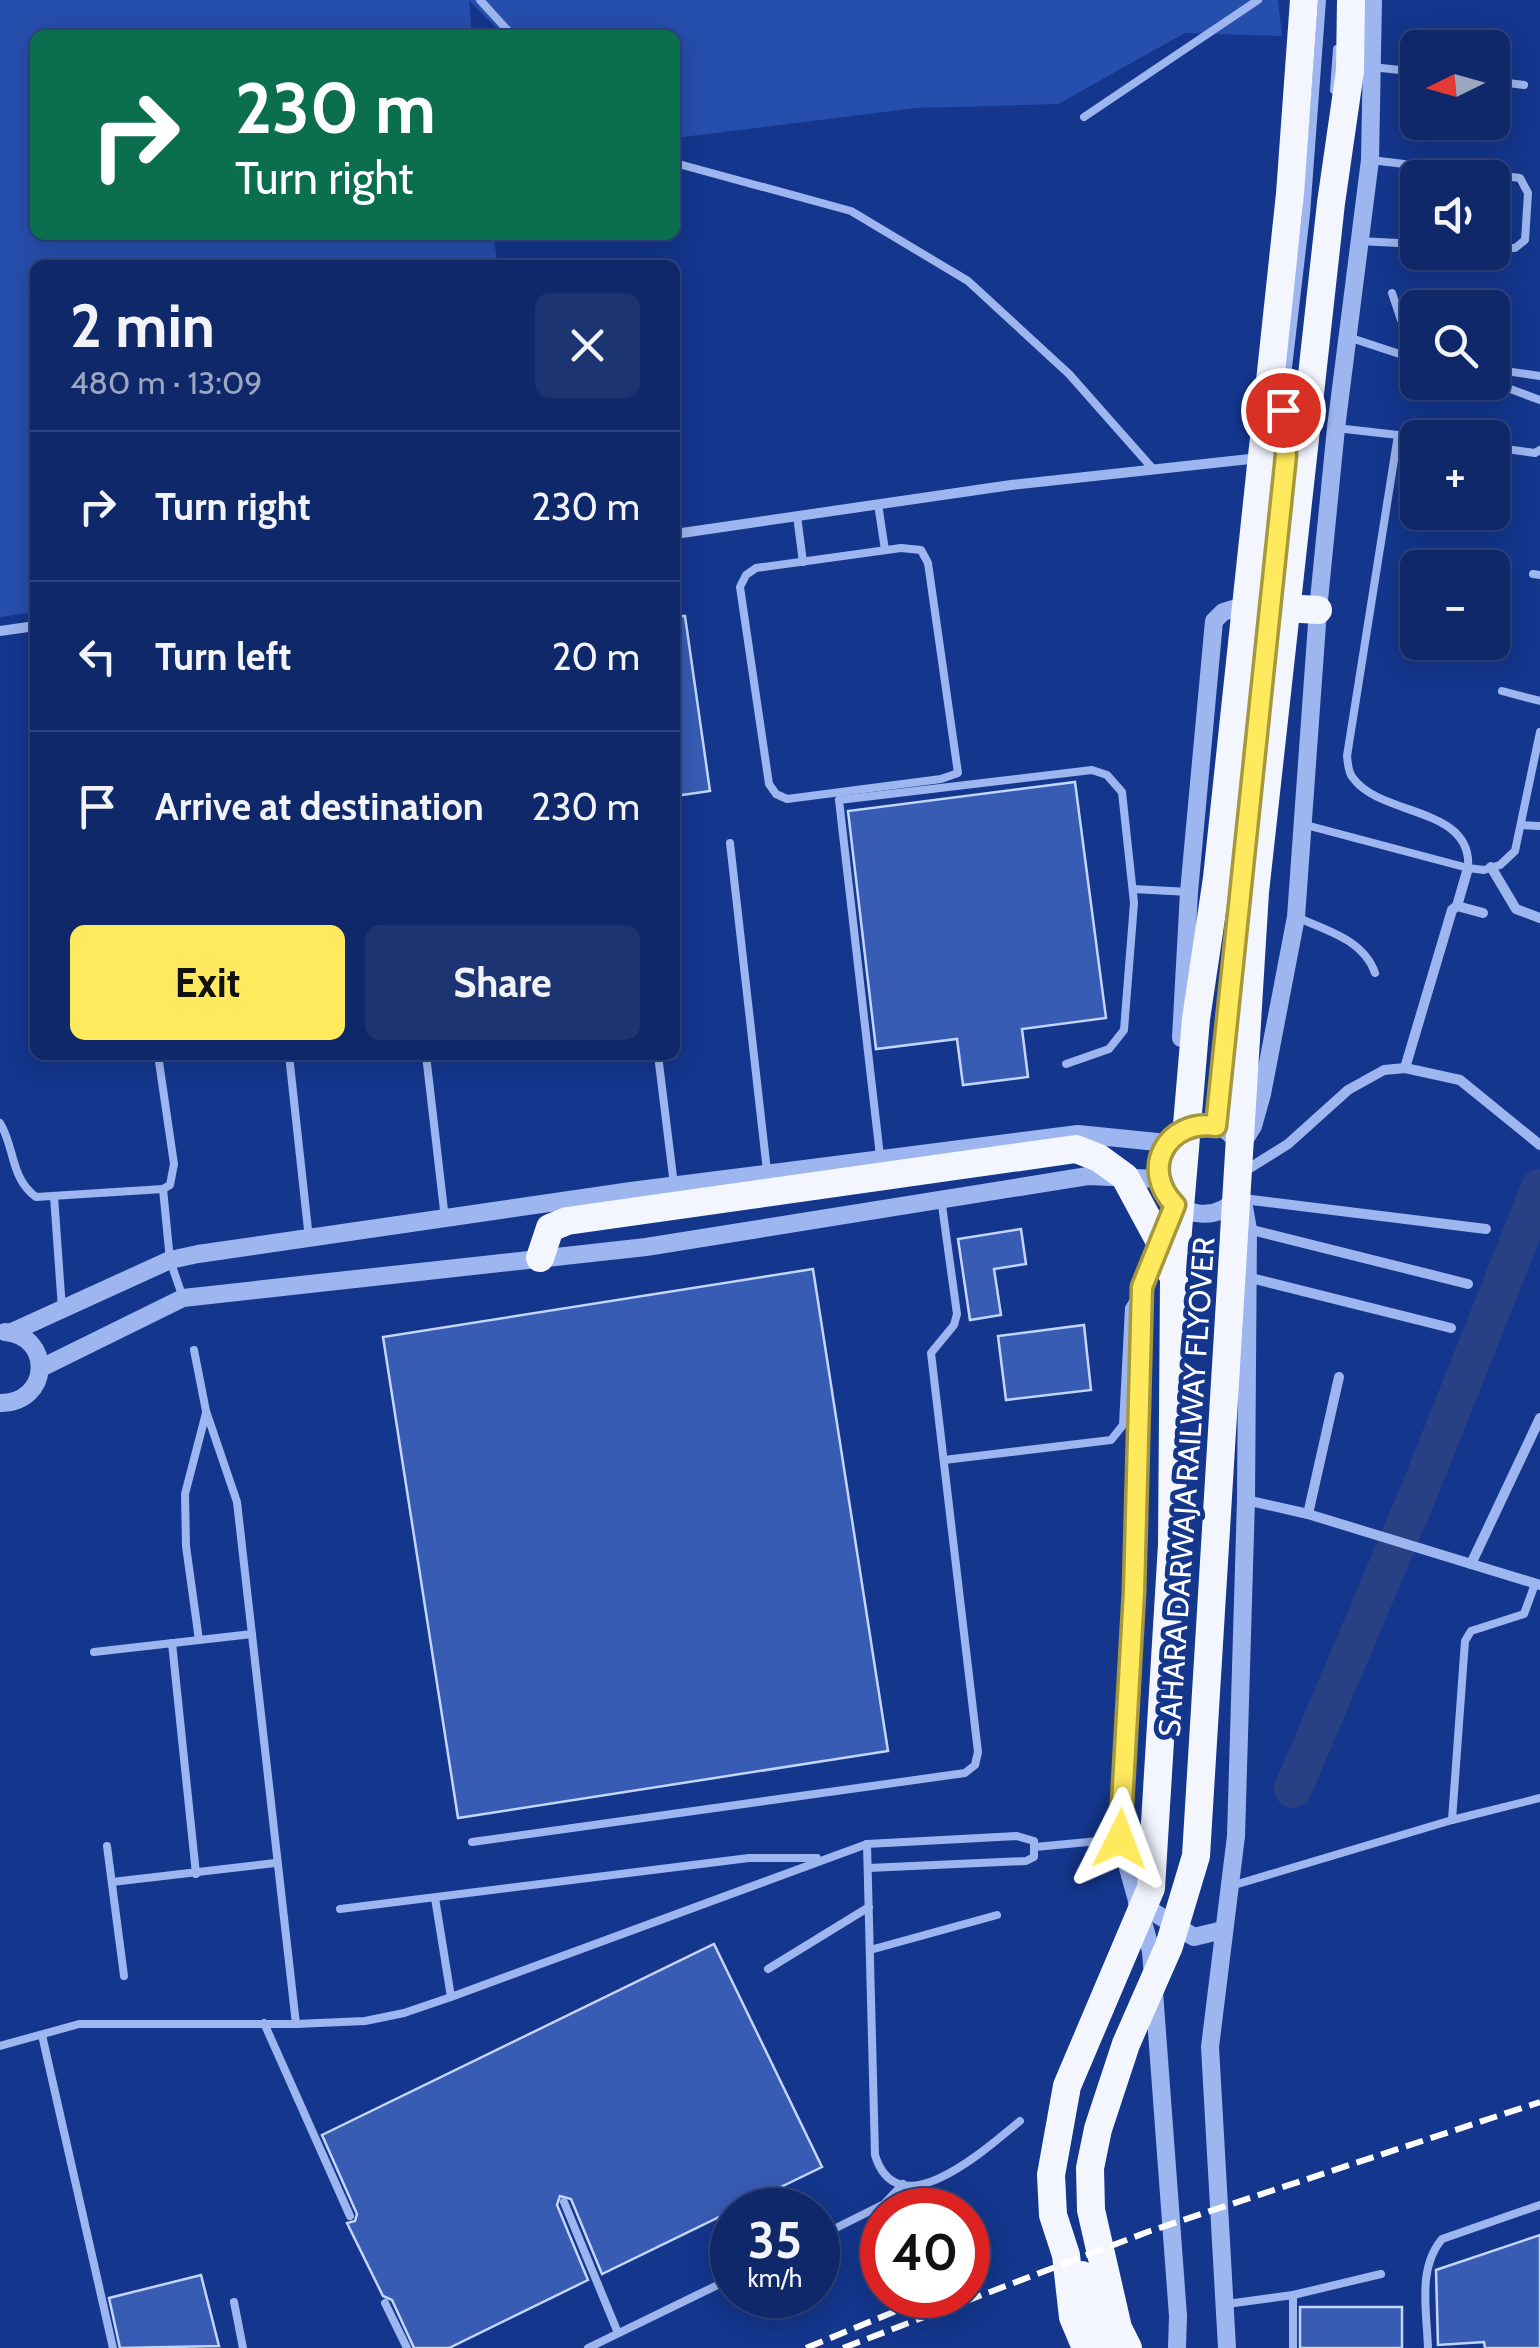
<!DOCTYPE html>
<meta charset="utf-8">
<style>
:root{--surface:#0f286a;--page:#1d3472;--text:#f1f3f6;--muted:#9ba6c1;--line:#2f447e;--accent:#ffea5d}
body{margin:0;font-family:Cabin,sans-serif;background:var(--page);color:var(--text);height:100vh;display:flex;flex-direction:column;font-size:38px;white-space:nowrap}
*{box-sizing:border-box;margin:0}
p{font-size:32px;color:var(--muted)}
.icon{flex:none;width:55px;height:55px;fill:none;stroke:currentColor;stroke-width:2;stroke-linecap:round;stroke-linejoin:round}
.map{position:relative;flex:1;overflow:hidden}
.sheet{position:absolute;left:30px;top:260px;width:650px;height:800px;display:flex;flex-direction:column;background:var(--surface);border-radius:15px;box-shadow:0 5px 25px #0003,0 0 0 2px var(--line)}
.sheet>*{flex:none}
.hud{position:absolute;left:30px;top:30px;width:650px;height:210px;border-radius:15px;box-shadow:0 5px 25px #0003,0 0 0 2px var(--line);background:#0b6e4f;color:#fff;overflow:hidden}
.needle{width:65px;rotate:265deg}
.buttons{position:absolute;left:1400px;top:30px;display:grid;gap:20px}
.buttons a{display:grid;place-items:center;width:110px;height:110px;border-radius:15px;background:var(--surface);box-shadow:0 5px 25px #0003,0 0 0 2px var(--line);font-size:50px}
.speed{position:absolute;left:710px;top:2188px;display:flex;gap:20px;font-size:50px;font-weight:700;text-align:center}
.speed>*{display:grid;place-content:center;width:130px;height:130px;border-radius:50%;background:var(--surface);box-shadow:0 5px 25px #0003,0 0 0 2px var(--line);line-height:1}
.speed small{font-size:25px;font-weight:400}
.speed .limit{border:15px solid #d22;background:#fff;color:#111}
.pin{position:absolute;display:grid;place-items:center;width:85px;height:85px;color:#fff;margin:-42px;border:5px solid #fff;border-radius:50%;box-shadow:0 2px 10px #0007}
.me{position:absolute;width:110px;margin:-55px;rotate:3deg;stroke-linejoin:round;filter:drop-shadow(0 0 8px #0008)}
.turn{display:flex;align-items:center;gap:35px;height:210px;padding:0 40px;font-size:45px}
.turn .icon{width:130px;height:130px;stroke-width:2.5}
.turn b{display:block;font-size:70px;line-height:85px}
.round{display:grid;place-items:center;flex:none;width:105px;height:105px;border-radius:15px;background:var(--page)}
.headline{display:flex;align-items:center;justify-content:space-between;height:170px;padding:0 40px}
h1{font-size:60px;font-weight:800;line-height:75px}
.action{display:flex;gap:20px;margin-top:auto;padding:20px 40px}
.action a{flex:1;height:115px;border-radius:15px;background:var(--accent);color:#111;font-size:40px;font-weight:800;line-height:115px;text-align:center}
.action a+a{background:var(--page);color:var(--text)}
ul{padding:0;list-style:none}
li{display:flex;align-items:center;gap:30px;height:150px;padding:0 40px;border-top:2px solid var(--line)}
li div{flex:1}
li b{display:block;font-size:38px}
li em{font-style:normal}
.map>svg:first-child{display:block}
.green{fill:#264eac}
.lines{fill:none;stroke-linecap:round;stroke-linejoin:round}
.river{stroke:#284184;stroke-width:38}
.building{fill:#385cb4;stroke:#c4d5fc;stroke-width:2.5}
.service{stroke:#9eb6f0;stroke-width:8}
.minor{stroke:#9eb6f0;stroke-width:10}
.tertiary{stroke:#9eb6f0;stroke-width:18}
.trunk{stroke:#f3f6ff;stroke-width:28}
.rail{stroke:#fff;stroke-width:6;stroke-dasharray:18 8;stroke-linecap:butt}
.route-casing{stroke:#a6983c;stroke-width:25}
.route{stroke:#ffea5d;stroke-width:18}
.labels{text-anchor:middle;stroke-width:10;stroke-linejoin:round;paint-order:stroke}
.street-label{font-size:30px;fill:#fff;stroke:#14368d}
</style>
<div class="map">
<svg width="1540" height="2348" viewBox="0 0 1540 2348">
<rect width="100%" height="100%" fill="#14368d"/>
<path class="green" d="M0,0H1278L1282,36L1185,33L1058,104L916,108L675,138V35H503L469,0L472,35H35V235H494L497,265H35V612L0,617Z"/>
<g class="lines">
<path class="river" d="M1293,1789L1419,1492L1540,1188"/>
</g>
<g class="building">
<path d="M675,616H685L710,791L675,796Z"/>
<path d="M1075,782L1106,1018L1022,1029L1028,1077L963,1085L957,1039L876,1049L848,811Z"/>
<path d="M1021,1229L1026,1264L994,1269L1001,1315L970,1320L958,1239Z"/>
<path d="M813,1269L888,1751L458,1818L383,1337Z"/>
<path d="M1084,1325L1091,1390L1006,1400L998,1336Z"/>
<path d="M714,1944L822,2167L602,2274L571,2199L560,2196L557,2205L588,2280L449,2348H414L392,2300L383,2296L347,2223L355,2221L357,2214L322,2135Z"/>
<path d="M1540,2235V2348H1485L1484,2342L1438,2345L1436,2270Z"/>
<path d="M201,2275L219,2346L120,2348L109,2298Z"/>
<rect x="1300" y="2307" width="102" height="41"/>
</g>
<g class="lines">
<g class="service">
<path d="M480,0L512,35"/>
<path d="M1372,67L1418,72"/>
<path d="M1492,81L1524,85"/>
<path d="M1334,90L1337,49"/>
<path d="M1084,117L1258,0"/>
<path d="M1371,160L1520,178L1528,193L1525,240L1515,248H1492"/>
<path d="M675,163L851,211L968,281L1069,374L1153,469"/>
<path d="M1359,241L1418,244"/>
<path d="M1392,293L1401,320L1418,335"/>
<path d="M1351,338L1418,360"/>
<path d="M1492,369L1540,376"/>
<path d="M1491,382L1540,400"/>
<path d="M1336,428L1398,435L1347,756C1348,763 1348,773 1353,778C1381,817 1473,806 1468,868"/>
<path d="M1398,435L1418,438"/>
<path d="M1492,447L1535,453L1540,450"/>
<path d="M878,504L885,550"/>
<path d="M797,516L803,562"/>
<path d="M901,548L921,550L928,563L958,773L941,779L787,799L776,794L769,784L740,587L746,575L756,568Z"/>
<path d="M1533,574L1540,575"/>
<path d="M1502,691L1540,701"/>
<path d="M1302,824L1468,868L1484,870L1500,865L1515,851L1540,732"/>
<path d="M1521,825L1540,826"/>
<path d="M730,843L767,1171"/>
<path d="M1133,889L1189,892"/>
<path d="M1296,917C1326,930 1364,940 1375,973"/>
<path d="M289,1055L309,1239"/>
<path d="M426,1055L445,1219"/>
<path d="M658,1055L674,1185"/>
<path d="M0,1123C15,1147 10,1178 36,1197L163,1189L170,1185L174,1164L158,1055"/>
<path d="M1216,1125L1286,455L1283,410L1306,214L1322,0"/>
<path d="M880,1156L839,800L1092,770L1107,775L1122,792L1134,903L1124,1030L1109,1049L1066,1064"/>
<path d="M163,1189L170,1260L183,1298"/>
<path d="M54,1196L62,1309"/>
<path d="M194,1350L206,1411L237,1502L296,2024"/>
<path d="M944,1460L1111,1440L1123,1425L1129,1308L1139,1291"/>
<path d="M199,1640L186,1546L185,1494L206,1413"/>
<path d="M172,1643L196,1874"/>
<path d="M94,1652L252,1634"/>
<path d="M1452,1820L1540,1798"/>
<path d="M472,1842L965,1773L975,1765L978,1752L931,1353L954,1325L957,1314L941,1198"/>
<path d="M867,1844L875,2155C898,2230 988,2147 1020,2121"/>
<path d="M107,1846L124,1976"/>
<path d="M1035,1847L1120,1839"/>
<path d="M112,1882L275,1863"/>
<path d="M1231,1886L1452,1820L1465,1641L1471,1631L1524,1614L1535,1584"/>
<path d="M435,1898L451,1997"/>
<path d="M340,1909L749,1858H817"/>
<path d="M870,1950L997,1915"/>
<path d="M768,1969L869,1907"/>
<path d="M264,2023L350,2216"/>
<path d="M42,2035L113,2348"/>
<path d="M0,2046L79,2024H296L365,2021L404,2013L451,1997L867,1844L1017,1836L1034,1841V1857L1026,1861L868,1868"/>
<path d="M564,2202L618,2333"/>
<path d="M818,2237L884,2204L903,2184"/>
<path d="M1293,2295V2348"/>
<path d="M234,2302L243,2348"/>
<path d="M385,2303L407,2348"/>
<path d="M1227,2304L1293,2295L1381,2274"/>
<path d="M588,2348L732,2278"/>
<path d="M1428,2348C1427,2313 1417,2268 1442,2239L1540,2205"/>
</g>
<g class="minor">
<path d="M675,534L1011,485L1259,458"/>
<path d="M0,631L35,626"/>
<path d="M1491,867L1516,909L1540,918"/>
<path d="M1457,906L1483,913"/>
<path d="M1405,1068L1452,910L1457,906L1468,868"/>
<path d="M1248,1169L1288,1144L1348,1090L1384,1070L1405,1068L1460,1080L1540,1145"/>
<path d="M1243,1199L1486,1229"/>
<path d="M1248,1229L1468,1284"/>
<path d="M1247,1277L1451,1328"/>
<path d="M1246,1500L1308,1514L1540,1585"/>
<path d="M1308,1514L1339,1377"/>
<path d="M1471,1564L1540,1418"/>
</g>
<g class="tertiary">
<path d="M1181,1038L1189,892L1214,621L1223,612L1246,605"/>
<path d="M1245,1139L1253,1126L1262,1094L1296,917L1318,610L1336,428L1370,160L1373,0"/>
<path d="M1238,1197C1227,1210 1213,1216 1196,1213C1111,1201 1190,1070 1242,1148"/>
<path d="M1159,1243L1142,1287L1134,1592L1120,1839L1151,1951L1178,2316L1177,2348"/>
<path d="M12,1332L170,1260L198,1254L631,1191L1078,1134L1167,1143"/>
<path d="M41,1368L183,1298L646,1247L1088,1176L1159,1179"/>
<path d="M0,1403C51,1403 53,1336 5,1332"/>
<path d="M1137,1902L1194,1937L1223,1930"/>
<path d="M1227,2348L1210,2047L1236,1836L1246,1500L1248,1229L1244,1207"/>
</g>
<g class="trunk">
<path d="M1285,608L1318,610"/>
<path d="M540,1258L550,1228L567,1221L1076,1149L1099,1158L1125,1177L1159,1240L1171,1272"/>
<path d="M1082,2275L1091,2310L1109,2348"/>
<path d="M1086,2348L1073,2317L1066,2255L1053,2215L1051,2175L1067,2086L1151,1888L1172,1545L1174,1278L1196,1019L1217,878L1290,194L1304,0"/>
<path d="M1128,2348L1118,2328L1091,2210L1090,2168L1098,2129L1126,2044L1169,1946L1196,1856L1255,892L1331,203L1350,71L1351,0"/>
</g>
<g class="rail">
<path d="M806,2348L935,2295"/>
<path d="M843,2348L1150,2231L1540,2102"/>
</g>
</g>
<g class="lines">
<defs>
<path id="route" d="M1120,1839L1134,1592L1142,1287L1175,1205C1139,1169 1167,1119 1216,1126L1286,455L1283,410"/>
</defs>
<use href="#route" class="route-casing"/>
<use href="#route" class="route"/>
</g>
<g class="labels">
<g class="street-label">
<text transform="translate(1187 1487) rotate(-86)" y="10">SAHARA DARWAJA RAILWAY FLYOVER</text>
</g>
</g>
</svg>
<div class="buttons">
<a><svg class="needle" viewBox="-14 -14 28 28"><path d="M0-13l5 13h-10z" fill="#e53935"/><path d="M0 13l5-13h-10z" fill="#9ba6c1"/></svg></a>
<a><svg class="icon" aria-label="sound" viewBox="0 0 24 24"><path d="M4 9h4l5-4v14l-5-4H4zM17 9q2 3 0 6"/></svg></a>
<a><svg class="icon" aria-label="search" viewBox="0 0 24 24"><circle cx="10" cy="10" r="6"/><path d="M15 15l6 6"/></svg></a>
<a>+</a>
<a>−</a>
</div>
<div class="speed"><div>35<small>km/h</small></div><div class="limit">40</div></div>
<div class="pin" style="left:1283px;top:410px;background:#d93025"><svg class="icon" aria-label="arrive" viewBox="0 0 24 24"><path d="M6 21V4h12l-3 4 3 4H6"/></svg></div>
<svg class="me" style="left:1120px;top:1839px" viewBox="-20 -20 40 40"><path d="M0-17L14 15 0 8-14 15z" fill="#ffea5d" stroke="#fff" stroke-width="4"/></svg>
<div class="hud">
<div class="turn"><svg class="icon" aria-label="right" viewBox="0 0 24 24"><path d="M7 20v-9h11M14 6l5 5-5 5"/></svg><div><b>230 m</b>Turn right</div></div>
</div>
<section class="sheet">
<div class="headline"><div><h1>2 min</h1><p>480 m · 13:09</p></div><a class="round"><svg class="icon" aria-label="close" viewBox="0 0 24 24"><path d="M6 6l12 12M18 6L6 18"/></svg></a></div>
<ul>
<li><svg class="icon" aria-label="right" viewBox="0 0 24 24"><path d="M7 20v-9h11M14 6l5 5-5 5"/></svg><div><b>Turn right</b></div><em>230 m</em></li>
<li><svg class="icon" aria-label="left" viewBox="0 0 24 24"><path d="M17 20v-9H6M10 6l-5 5 5 5"/></svg><div><b>Turn left</b></div><em>20 m</em></li>
<li><svg class="icon" aria-label="arrive" viewBox="0 0 24 24"><path d="M6 21V4h12l-3 4 3 4H6"/></svg><div><b>Arrive at destination</b></div><em>230 m</em></li>
</ul>
<div class="action"><a>Exit</a><a>Share</a></div>
</section>
</div>
